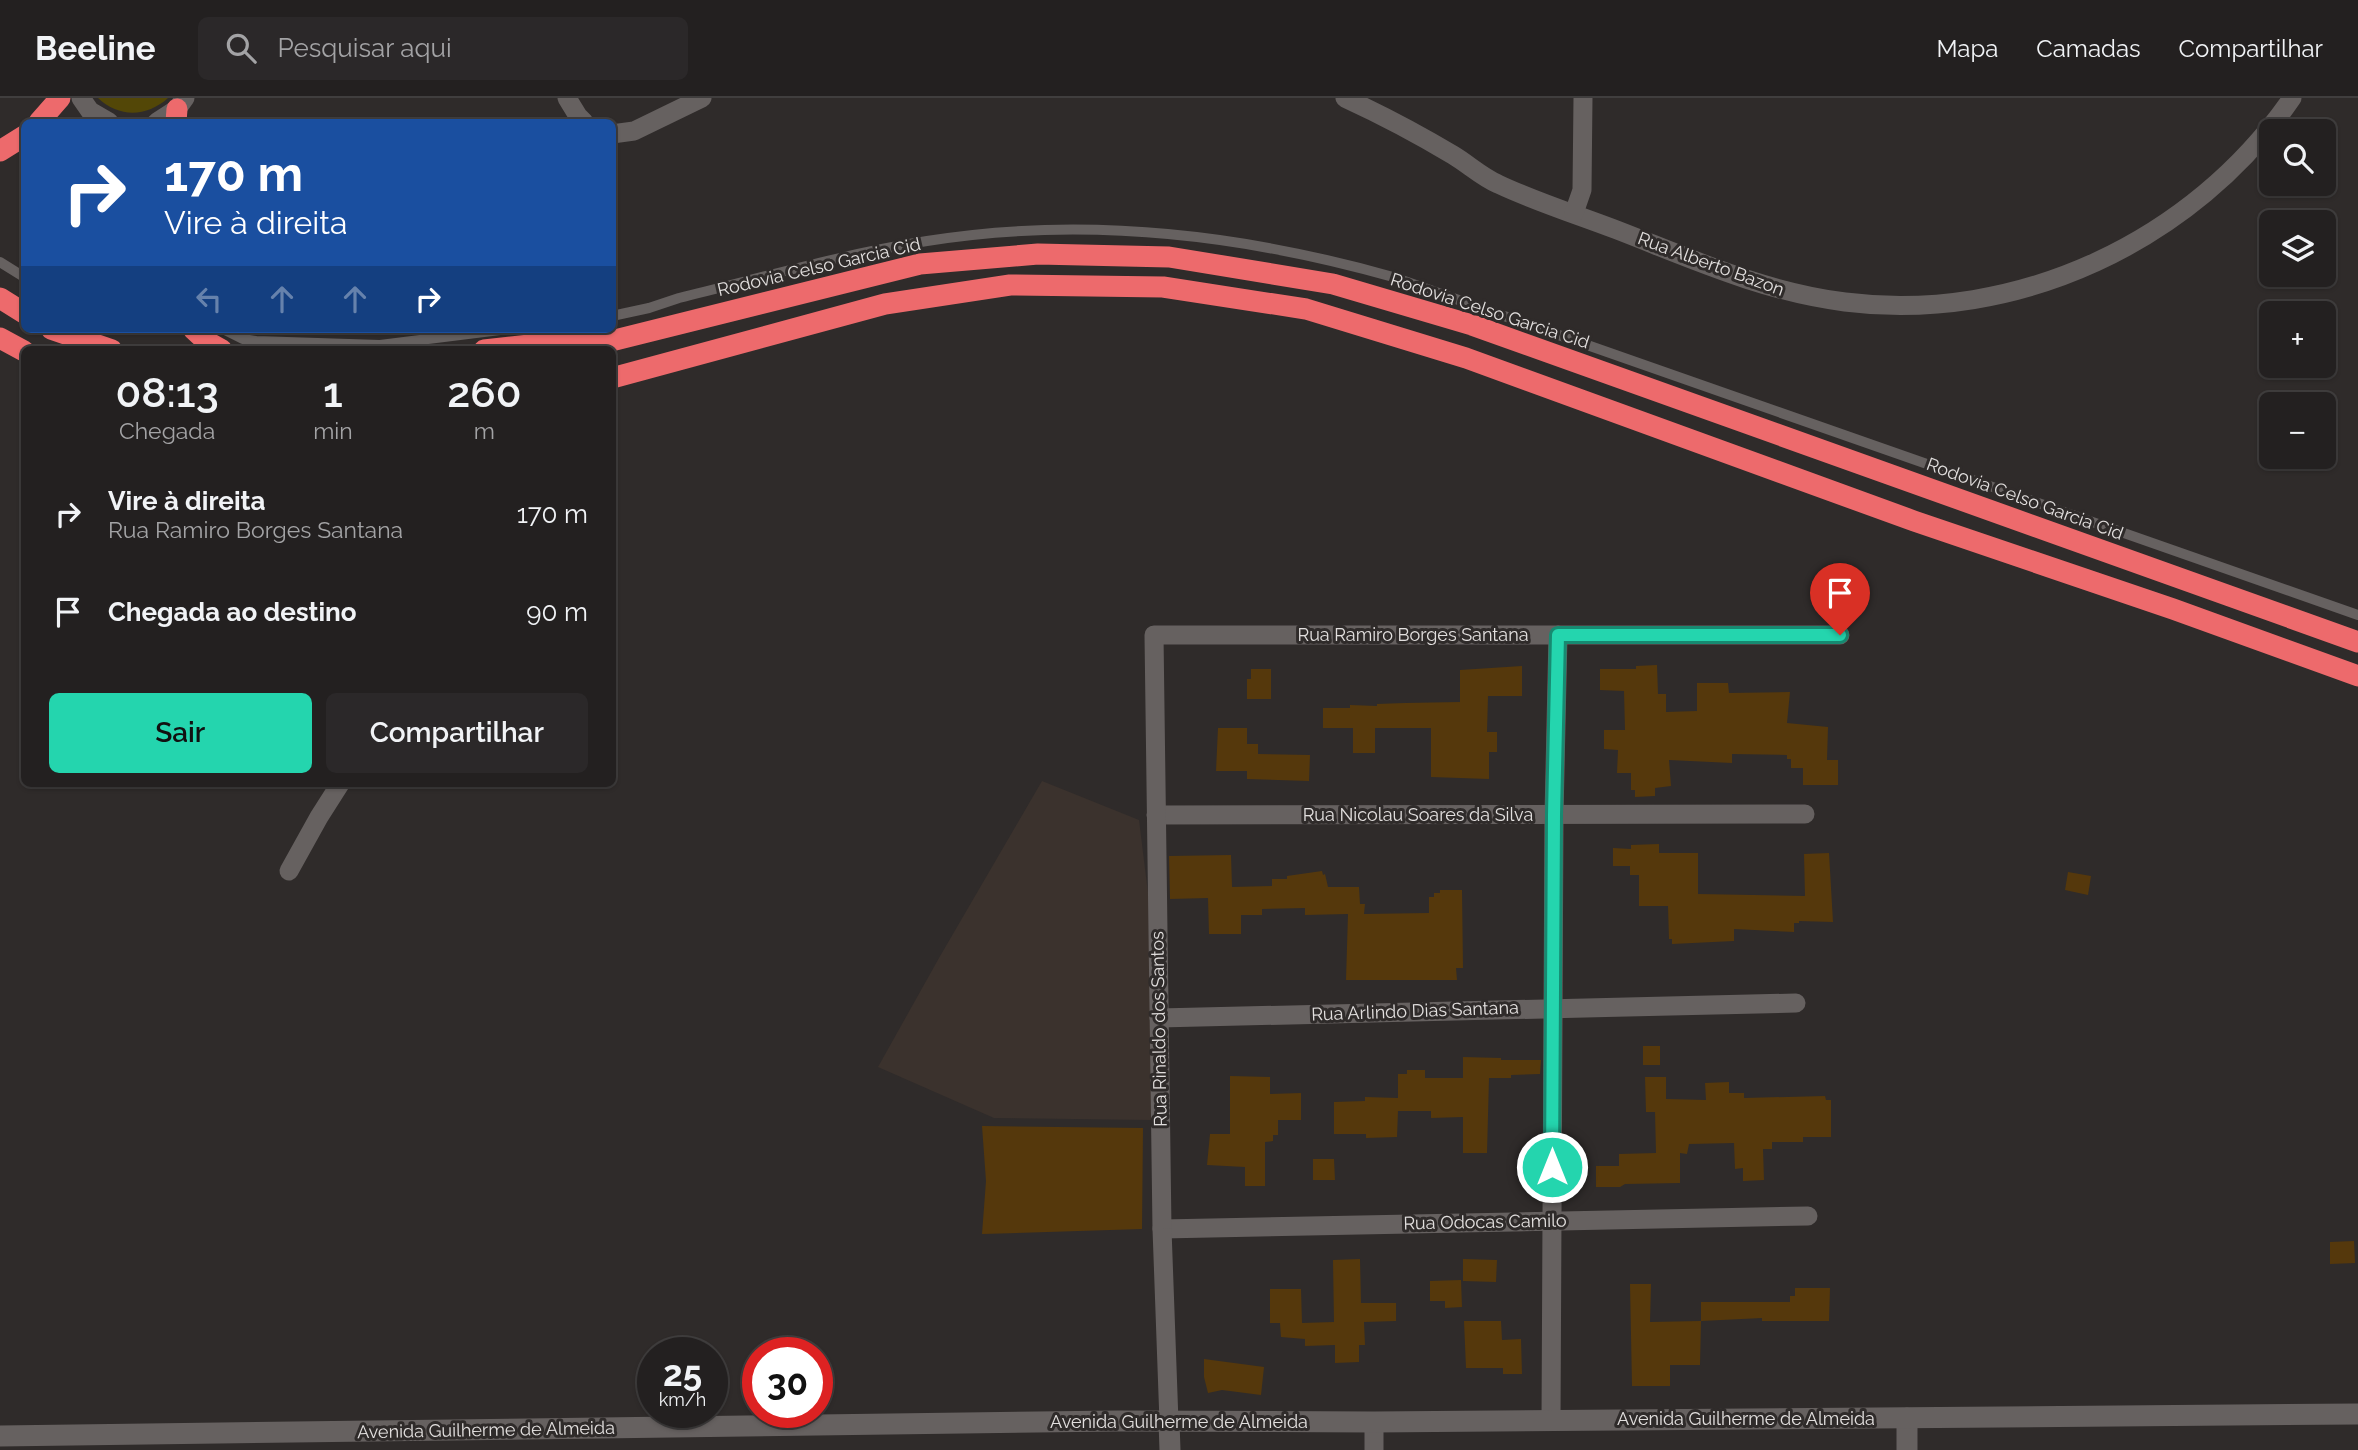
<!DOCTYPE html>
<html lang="pt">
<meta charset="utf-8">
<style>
:root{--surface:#232020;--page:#2b2829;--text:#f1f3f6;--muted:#a3a3a5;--line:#403e3e;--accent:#24d5ae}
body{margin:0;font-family:Raleway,sans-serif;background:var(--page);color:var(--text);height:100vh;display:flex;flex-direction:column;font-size:26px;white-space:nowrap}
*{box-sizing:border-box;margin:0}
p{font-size:23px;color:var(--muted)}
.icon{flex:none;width:38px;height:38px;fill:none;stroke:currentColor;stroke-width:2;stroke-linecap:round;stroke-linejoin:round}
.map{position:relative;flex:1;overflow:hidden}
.sheet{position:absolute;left:21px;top:248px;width:595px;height:441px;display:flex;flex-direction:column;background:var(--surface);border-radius:10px;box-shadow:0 2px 5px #0004,0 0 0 2px var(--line)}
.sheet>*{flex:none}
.guide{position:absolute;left:21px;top:21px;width:595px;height:214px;border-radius:10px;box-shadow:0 2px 5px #0004,0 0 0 2px var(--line);background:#1a4fa0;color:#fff;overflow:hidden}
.controls{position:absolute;left:2259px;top:21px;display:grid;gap:14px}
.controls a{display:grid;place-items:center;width:77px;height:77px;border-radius:10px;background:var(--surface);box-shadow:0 2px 5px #0004,0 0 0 2px var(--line);font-size:35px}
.speed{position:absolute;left:637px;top:1239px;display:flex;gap:14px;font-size:35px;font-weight:700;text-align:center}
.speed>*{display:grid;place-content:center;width:91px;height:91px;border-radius:50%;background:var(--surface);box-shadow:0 2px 5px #0004,0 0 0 2px var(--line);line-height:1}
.speed small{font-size:18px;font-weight:400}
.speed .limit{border:10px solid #d22;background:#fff;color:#111}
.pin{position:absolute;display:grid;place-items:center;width:60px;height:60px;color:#fff;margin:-72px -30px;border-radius:50% 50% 50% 0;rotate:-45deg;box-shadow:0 0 7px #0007}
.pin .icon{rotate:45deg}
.me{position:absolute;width:77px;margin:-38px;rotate:0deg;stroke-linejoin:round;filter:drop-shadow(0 0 5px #0008)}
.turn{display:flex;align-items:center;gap:24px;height:147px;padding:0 28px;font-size:32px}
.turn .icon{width:91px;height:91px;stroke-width:2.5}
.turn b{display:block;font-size:49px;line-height:60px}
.lanes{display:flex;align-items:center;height:66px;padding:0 28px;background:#0003;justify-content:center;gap:35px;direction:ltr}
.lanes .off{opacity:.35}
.eta{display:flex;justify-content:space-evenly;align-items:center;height:119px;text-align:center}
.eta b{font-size:42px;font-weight:600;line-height:49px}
.primary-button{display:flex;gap:14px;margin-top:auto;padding:14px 28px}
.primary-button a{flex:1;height:80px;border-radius:10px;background:var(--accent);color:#111;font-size:28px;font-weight:600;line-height:80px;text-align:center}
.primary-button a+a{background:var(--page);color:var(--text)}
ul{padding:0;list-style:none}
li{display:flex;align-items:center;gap:21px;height:98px;padding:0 28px}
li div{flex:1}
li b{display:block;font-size:26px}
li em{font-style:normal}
header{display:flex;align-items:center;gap:42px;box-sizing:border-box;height:98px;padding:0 35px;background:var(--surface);border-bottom:2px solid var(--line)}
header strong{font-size:33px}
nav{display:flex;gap:38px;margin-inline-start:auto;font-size:24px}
.search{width:490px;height:63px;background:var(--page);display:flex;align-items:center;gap:18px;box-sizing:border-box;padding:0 24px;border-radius:10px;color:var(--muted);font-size:26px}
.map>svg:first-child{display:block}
.built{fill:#3b322d}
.green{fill:#534707}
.building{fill:#55380c}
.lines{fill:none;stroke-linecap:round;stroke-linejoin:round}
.service{stroke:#666160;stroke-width:10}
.minor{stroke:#666160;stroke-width:19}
.tertiary{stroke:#666160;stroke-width:21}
.motorway{stroke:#ed6a6c;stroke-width:21}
.route-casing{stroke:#178a71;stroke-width:18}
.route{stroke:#24d5ae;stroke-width:12}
.labels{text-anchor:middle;stroke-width:6;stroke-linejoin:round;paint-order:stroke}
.street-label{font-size:18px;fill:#e2dfde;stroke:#2f2b2a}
</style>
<header>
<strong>Beeline</strong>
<div class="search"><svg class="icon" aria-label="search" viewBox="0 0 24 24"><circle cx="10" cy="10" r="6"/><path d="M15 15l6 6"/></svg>Pesquisar aqui</div>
<nav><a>Mapa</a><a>Camadas</a><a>Compartilhar</a></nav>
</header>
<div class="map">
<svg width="2358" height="1352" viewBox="0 0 2358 1352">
<rect width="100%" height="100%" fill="#2f2b2a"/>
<path class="built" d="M1042,683L1139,722L1151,819V1022L994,1020L878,969L939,860Z"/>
<path class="green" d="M98,0H168C147,19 119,20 98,0Z"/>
<g class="building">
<path d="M1657,567L1658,596H1666V614L1697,613V585H1728L1729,595L1790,594L1787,625L1828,629L1827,662H1838V687H1803V670H1791V661H1787V657L1732,656V665L1669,662L1671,688L1655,690V698L1635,699V692H1631V675H1617L1618,652L1604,651V632H1625L1624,593L1600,592V571H1636V568Z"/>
<path d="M1522,568V598H1488L1487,634H1497V654H1489V681L1431,679V630H1375V655H1353V630H1323V610H1350V607L1377,608V606L1405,605L1460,604V572Z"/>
<path d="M1251,571H1271V601H1247V581H1251Z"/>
<path d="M1218,630H1247V646H1258V656L1310,657L1309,683L1247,681V673H1216Z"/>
<path d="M1659,746V755H1698V796L1805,798L1804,756L1829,755L1833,824L1799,823V825H1794V834L1734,831V843L1672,846V841H1669L1668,808H1639V777H1630V768H1613V750L1631,751V747Z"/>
<path d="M1231,757L1232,789L1272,788V781H1287V778L1322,773L1323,777L1325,776L1328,789H1359L1360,806H1365L1364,816L1429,815V799H1434V795H1440V792H1462L1463,870H1456L1457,882H1346L1348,816L1305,817V810L1262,811V817H1241V836H1209L1208,800L1170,801L1169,758Z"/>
<path d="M2068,774L2091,778L2088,797L2065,792Z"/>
<rect x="1643" y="948" width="17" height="19"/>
<path d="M1463,959L1501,960V962H1541L1540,976L1511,977V980H1489L1487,1055H1463V1019L1431,1020V1013H1398L1397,1039L1366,1040V1036H1334V1004L1365,1003V999L1398,1000V976H1407V972H1425V980H1463Z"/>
<path d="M1230,978L1270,979V996L1301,995V1022H1278V1037H1273V1043L1265,1044V1088H1245V1069L1207,1067L1210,1036H1230Z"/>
<path d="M1645,979H1666V1001L1706,1002L1705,985L1729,984V995H1744V1000L1825,998L1826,1002H1831V1039H1803V1044H1772V1051H1763L1764,1082L1743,1083V1070L1735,1071L1734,1045L1689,1046L1687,1056L1680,1055V1085L1625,1086L1620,1089H1596V1068H1619V1056L1656,1055L1655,1014H1646Z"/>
<path d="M982,1028L1143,1030L1142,1131L982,1136L986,1083Z"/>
<path d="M1313,1061H1334L1335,1082H1313Z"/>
<path d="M2354,1143L2355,1165L2330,1166V1144Z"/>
<path d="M1360,1161L1361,1205H1396V1223L1364,1224L1365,1247H1359V1264L1335,1265V1247L1305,1248V1241L1281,1239L1280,1225H1270V1191H1301L1302,1225L1334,1224L1333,1162Z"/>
<path d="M1463,1161L1497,1162L1496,1184L1463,1183Z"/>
<path d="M1461,1182L1462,1209L1445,1210V1203H1430V1183Z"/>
<path d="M1630,1186H1651L1650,1224L1701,1223V1204H1790V1198H1795V1190H1830L1829,1223H1762V1220L1701,1223L1700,1267H1670V1288H1632Z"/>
<path d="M1464,1223H1501L1502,1242L1521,1241L1522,1276H1503V1270H1466Z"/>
<path d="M1204,1261L1264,1269L1261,1297L1222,1292L1208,1295L1204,1279Z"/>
</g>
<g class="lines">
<g class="service">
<path d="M0,164L24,179"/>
<path d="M612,218L649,210L679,200C761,180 843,156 927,143C1083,118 1241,136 1393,179L2358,517"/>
<path d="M223,231L243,241L256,243L380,247L508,231"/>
</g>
<g class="minor">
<path d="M81,0L90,13L109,24"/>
<path d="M567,0L578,18L584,24"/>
<path d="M1345,0C1382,17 1418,36 1453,57C1468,66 1482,79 1498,86C1536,104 1578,117 1617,132C1692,161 1764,194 1845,204C2017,226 2194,143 2292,0"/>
<path d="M157,24L177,11L185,0"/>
<path d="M612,36L634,33L702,0"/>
<path d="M1574,115L1582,92L1583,0"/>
<path d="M1156,717L1805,716"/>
<path d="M289,773L319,719L340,686"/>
<path d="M1159,920L1796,905"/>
<path d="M1162,1131L1808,1118"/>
<path d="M1551,1323L1554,717L1558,537"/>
<path d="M1169,1324L1162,1131L1154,537H1840"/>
<path d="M1374,1324V1352"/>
</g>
<g class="tertiary">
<path d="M1907,1320V1352"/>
<path d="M1169,1324L1170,1352"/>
<path d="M0,1338L1118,1323L1374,1324L2358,1316"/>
</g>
<g class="motorway">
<path d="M39,24L60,0"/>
<path d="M176,24L177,11"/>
<path d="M0,53L24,38"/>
<path d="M0,200L24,215"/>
<path d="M51,231L112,252"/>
<path d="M193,231L206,243L222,252"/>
<path d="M0,240L24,253"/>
<path d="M484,252L592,240"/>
<path d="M575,252L920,166L1038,156L1169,159L1333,186L1472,227L2358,544"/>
<path d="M612,280L885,206L1010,187L1163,189L1306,211L1466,260L1914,423L2173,511L2358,578"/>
</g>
</g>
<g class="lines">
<defs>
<path id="route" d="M1552,1069L1554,717L1558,537H1840"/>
</defs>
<use href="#route" class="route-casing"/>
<use href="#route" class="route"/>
</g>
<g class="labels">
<g class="street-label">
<text transform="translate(1711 166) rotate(20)" y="6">Rua Alberto Bazon</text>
<text transform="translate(819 169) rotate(-13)" y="6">Rodovia Celso Garcia Cid</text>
<text transform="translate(1490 213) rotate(18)" y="6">Rodovia Celso Garcia Cid</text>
<text transform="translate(2025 401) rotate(20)" y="6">Rodovia Celso Garcia Cid</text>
<text x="1413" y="543">Rua Ramiro Borges Santana</text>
<text x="1418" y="723">Rua Nicolau Soares da Silva</text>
<text transform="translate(1415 913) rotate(-2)" y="6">Rua Arlindo Dias Santana</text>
<text transform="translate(1159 931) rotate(-91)" y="6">Rua Rinaldo dos Santos</text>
<text transform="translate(1485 1124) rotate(-1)" y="6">Rua Odocas Camilo</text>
<text x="1746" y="1327">Avenida Guilherme de Almeida</text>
<text x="1179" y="1330">Avenida Guilherme de Almeida</text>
<text transform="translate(486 1332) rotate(-1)" y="6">Avenida Guilherme de Almeida</text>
</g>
</g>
</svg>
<div class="controls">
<a><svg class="icon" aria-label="search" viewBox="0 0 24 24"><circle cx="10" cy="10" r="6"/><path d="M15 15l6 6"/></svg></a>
<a><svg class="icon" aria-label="layers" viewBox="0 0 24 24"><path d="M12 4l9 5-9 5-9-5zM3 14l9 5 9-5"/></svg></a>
<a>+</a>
<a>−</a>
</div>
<div class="speed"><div>25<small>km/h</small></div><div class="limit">30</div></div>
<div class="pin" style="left:1840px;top:537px;background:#d93025"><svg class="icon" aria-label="arrive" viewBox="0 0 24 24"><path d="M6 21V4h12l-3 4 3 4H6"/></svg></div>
<svg class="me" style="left:1552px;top:1069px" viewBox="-20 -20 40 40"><circle r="17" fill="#24d5ae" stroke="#fff" stroke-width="3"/><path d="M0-11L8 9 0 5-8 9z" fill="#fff"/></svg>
<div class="guide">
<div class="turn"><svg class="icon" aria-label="right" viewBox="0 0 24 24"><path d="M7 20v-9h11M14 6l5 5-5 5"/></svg><div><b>170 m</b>Vire à direita</div></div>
<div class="lanes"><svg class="icon off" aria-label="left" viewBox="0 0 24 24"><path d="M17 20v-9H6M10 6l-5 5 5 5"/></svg><svg class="icon off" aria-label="ahead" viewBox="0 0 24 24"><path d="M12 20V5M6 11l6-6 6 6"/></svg><svg class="icon off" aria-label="ahead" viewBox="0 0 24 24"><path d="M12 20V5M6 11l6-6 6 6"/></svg><svg class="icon" aria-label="right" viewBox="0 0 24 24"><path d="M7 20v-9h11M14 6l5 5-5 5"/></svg></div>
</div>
<section class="sheet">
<div class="eta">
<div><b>08:13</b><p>Chegada</p></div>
<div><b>1</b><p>min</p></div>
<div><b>260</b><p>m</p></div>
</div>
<ul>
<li><svg class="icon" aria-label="right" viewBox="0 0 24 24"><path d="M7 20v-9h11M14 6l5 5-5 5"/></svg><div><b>Vire à direita</b><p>Rua Ramiro Borges Santana</p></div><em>170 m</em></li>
<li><svg class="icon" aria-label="arrive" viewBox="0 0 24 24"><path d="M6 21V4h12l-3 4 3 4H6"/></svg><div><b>Chegada ao destino</b></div><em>90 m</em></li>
</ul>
<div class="primary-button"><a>Sair</a><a>Compartilhar</a></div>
</section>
</div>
